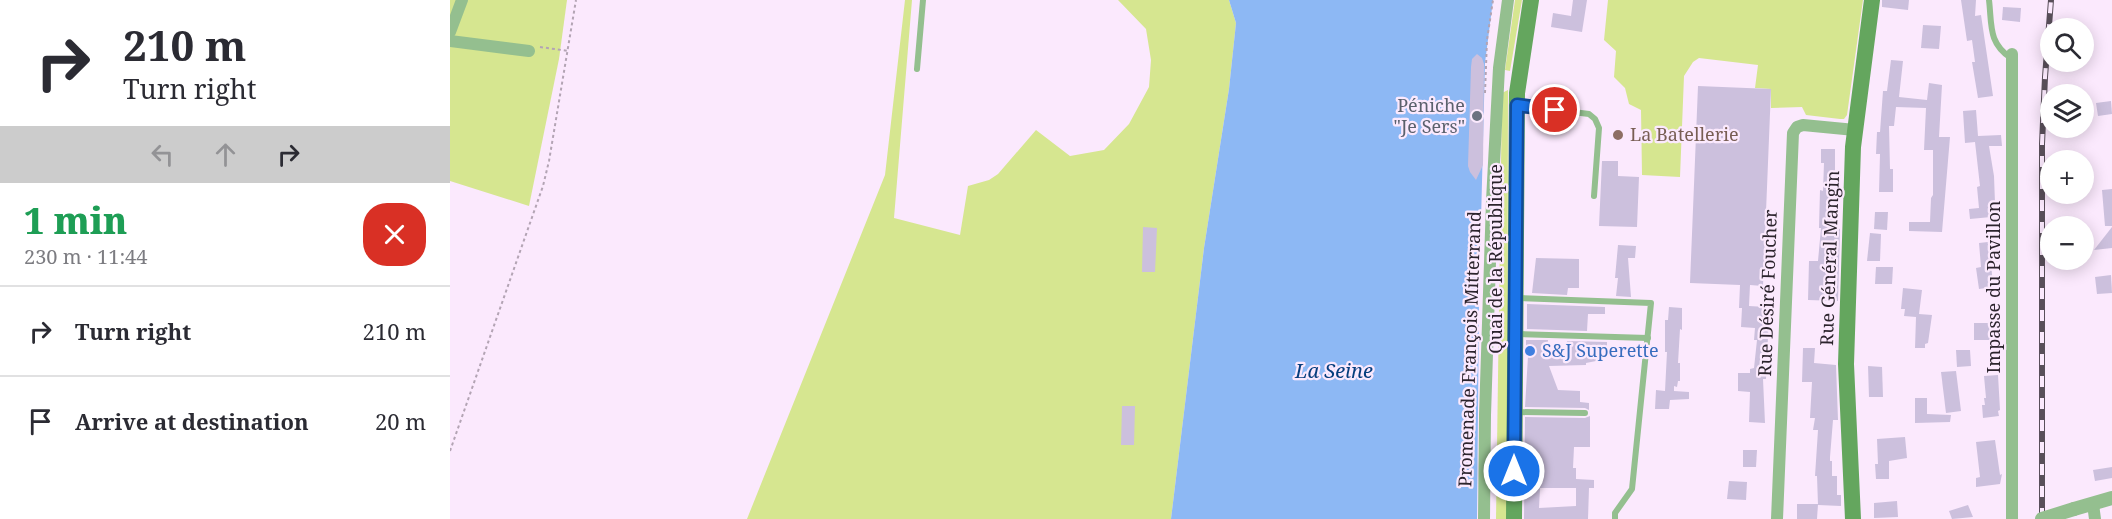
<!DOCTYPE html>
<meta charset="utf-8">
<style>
:root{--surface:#fff;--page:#f2f2f3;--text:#2b2b33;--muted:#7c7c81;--line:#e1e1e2}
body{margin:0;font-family:"Noto Serif",serif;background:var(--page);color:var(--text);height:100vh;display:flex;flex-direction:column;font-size:22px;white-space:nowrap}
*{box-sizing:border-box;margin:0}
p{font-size:20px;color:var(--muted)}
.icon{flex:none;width:33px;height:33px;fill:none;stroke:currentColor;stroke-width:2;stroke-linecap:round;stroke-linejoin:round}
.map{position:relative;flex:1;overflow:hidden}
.sheet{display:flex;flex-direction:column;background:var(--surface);width:450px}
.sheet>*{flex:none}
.top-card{background:#fff;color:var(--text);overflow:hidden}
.fabs{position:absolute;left:1590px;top:18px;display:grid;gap:12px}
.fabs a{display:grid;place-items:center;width:54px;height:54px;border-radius:50%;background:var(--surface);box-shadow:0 3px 15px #0003;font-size:30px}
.pin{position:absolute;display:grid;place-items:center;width:51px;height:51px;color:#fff;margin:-26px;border:3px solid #fff;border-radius:50%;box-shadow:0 2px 6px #0007}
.me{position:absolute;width:66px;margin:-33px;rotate:0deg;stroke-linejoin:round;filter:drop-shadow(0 0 4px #0008)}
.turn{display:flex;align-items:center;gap:21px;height:126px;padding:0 24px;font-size:27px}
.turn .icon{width:78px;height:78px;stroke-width:2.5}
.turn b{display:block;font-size:42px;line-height:51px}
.lanes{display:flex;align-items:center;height:57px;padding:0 24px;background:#0003;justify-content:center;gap:30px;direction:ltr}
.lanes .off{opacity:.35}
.round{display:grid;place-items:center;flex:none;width:63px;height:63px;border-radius:24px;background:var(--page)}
.overview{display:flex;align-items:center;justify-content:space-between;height:102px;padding:0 24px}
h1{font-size:36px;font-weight:800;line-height:45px;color:#1e9e55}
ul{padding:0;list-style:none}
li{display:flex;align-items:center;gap:18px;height:90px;padding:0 24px;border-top:2px solid var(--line)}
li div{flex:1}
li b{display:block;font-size:22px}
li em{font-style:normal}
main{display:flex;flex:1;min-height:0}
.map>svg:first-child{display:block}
.green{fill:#d6e690}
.water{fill:#8db8f4}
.building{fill:#ccc0dd;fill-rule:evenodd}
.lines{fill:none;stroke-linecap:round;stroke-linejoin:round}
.path{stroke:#b3a4b4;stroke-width:2;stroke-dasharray:3 3;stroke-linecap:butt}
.service{stroke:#94bf8f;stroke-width:6}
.minor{stroke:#94bf8f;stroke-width:12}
.tertiary{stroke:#94bf8f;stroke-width:14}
.secondary{stroke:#64a65e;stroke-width:16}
.rail-casing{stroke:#594f5a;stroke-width:6}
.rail{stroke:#fbe9fd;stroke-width:4;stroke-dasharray:11;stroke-linecap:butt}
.tertiary-bridge{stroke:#94bf8f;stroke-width:14}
.route-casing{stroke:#114b97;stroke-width:15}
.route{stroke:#1a73e8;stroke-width:10}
.worship-dot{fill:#6b7280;stroke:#fbe9fd;stroke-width:2}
.education-dot{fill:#8d6e63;stroke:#fbe9fd;stroke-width:2}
.shop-dot{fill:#3f7fe0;stroke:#fbe9fd;stroke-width:2}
.labels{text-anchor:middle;stroke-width:4.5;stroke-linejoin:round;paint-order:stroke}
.worship-label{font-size:18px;fill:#5b616d;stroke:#fbe9fd;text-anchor:end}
.education-label{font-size:18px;fill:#785e54;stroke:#fbe9fd;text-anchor:start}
.street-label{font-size:18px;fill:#2b232c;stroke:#fbe9fd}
.shop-label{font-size:18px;fill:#366cbe;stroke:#fbe9fd;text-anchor:start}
.water-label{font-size:20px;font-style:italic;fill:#063e7e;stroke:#fbe9fd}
</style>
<main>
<section class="sheet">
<div class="top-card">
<div class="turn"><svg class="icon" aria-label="right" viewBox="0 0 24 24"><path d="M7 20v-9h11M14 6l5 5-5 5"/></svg><div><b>210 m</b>Turn right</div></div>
<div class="lanes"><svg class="icon off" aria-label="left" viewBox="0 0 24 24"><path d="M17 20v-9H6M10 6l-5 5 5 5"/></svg><svg class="icon off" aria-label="ahead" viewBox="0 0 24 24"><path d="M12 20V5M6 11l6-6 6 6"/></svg><svg class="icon" aria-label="right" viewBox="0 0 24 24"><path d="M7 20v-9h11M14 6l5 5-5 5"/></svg></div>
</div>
<div class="overview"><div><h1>1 min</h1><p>230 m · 11:44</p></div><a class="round" style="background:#d93025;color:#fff"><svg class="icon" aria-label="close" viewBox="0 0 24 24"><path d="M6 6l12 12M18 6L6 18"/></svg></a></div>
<ul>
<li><svg class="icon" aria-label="right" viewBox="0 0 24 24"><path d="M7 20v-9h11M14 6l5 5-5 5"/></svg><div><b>Turn right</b></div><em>210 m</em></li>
<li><svg class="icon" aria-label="arrive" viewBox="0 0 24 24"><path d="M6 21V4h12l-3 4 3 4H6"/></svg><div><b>Arrive at destination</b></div><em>20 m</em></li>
</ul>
</section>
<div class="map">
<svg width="1662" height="519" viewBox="0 0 1662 519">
<rect width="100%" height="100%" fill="#fbe9fd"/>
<g class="green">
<path d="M0,0H117L109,59L79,206L0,181Z"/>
<path d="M455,0H462L444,218L510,235L518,186L539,180L548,174L586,130L620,156L654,150L679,124L699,87L701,60L696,29L668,0H779L786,23L779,89L754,248L721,519H297L435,175Z"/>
<path d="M1065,0H1072L1060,71L1055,70Z"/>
<path d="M1158,0H1413L1397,115L1394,119H1390L1356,115L1352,107L1321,108V89L1305,88L1308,65L1249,58L1243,62L1234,76L1230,177L1192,175L1191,110L1179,104L1175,88L1164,77L1166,51L1154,40Z"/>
<path d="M1058,90L1057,519H1046L1052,93Z"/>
</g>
<path class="water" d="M779,0H1043L1035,63L1029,301L1027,519H721L754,248L779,89L786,23Z"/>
<g class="building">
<path d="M1123,0H1137L1132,32L1101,27L1103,13L1121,16Z"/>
<path d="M1432,0H1459L1458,10L1432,7Z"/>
<path d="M1511,0H1526L1525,16L1531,15L1543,96L1528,98L1522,62H1525L1522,40L1517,41Z"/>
<path d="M1553,7L1571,8L1570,22L1552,20Z"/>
<path d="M1473,25L1491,26L1489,49L1471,48Z"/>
<path d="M1027,54L1032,58L1034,64L1033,165L1026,180L1020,172L1018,166L1021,67L1022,59Z"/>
<path d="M1441,60L1453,61L1449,97L1477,100L1479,83L1492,85L1489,137H1500L1492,232L1459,231V222H1480L1481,198L1483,195V150H1474L1476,108L1446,107L1444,126H1439L1440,169H1443V192H1429L1430,154H1426L1427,132H1430L1433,91H1437Z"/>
<path d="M1248,86L1321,89L1313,286L1300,285L1299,306L1316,307L1315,315H1319L1316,379H1313L1315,423L1299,422L1300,392L1288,391V373H1300V369L1304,368L1307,340H1304L1305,328L1291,327L1292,308H1289L1290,285L1240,283Z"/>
<path d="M1661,101L1662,114L1648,116L1646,103Z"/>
<path d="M1526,110L1528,136L1551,135L1552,146H1539L1544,176L1545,203H1541V217L1520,219L1519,209L1529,208L1527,187L1530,186L1525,142L1515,143L1513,111Z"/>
<path d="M1371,149H1385V174H1391L1390,189H1384L1383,210H1385L1384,228L1390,229L1388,301L1358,300L1359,261H1368L1371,228H1369L1370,190L1373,191L1374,163H1371Z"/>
<path d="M1152,161H1168V176L1189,177L1187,227L1149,226Z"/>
<path d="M1662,189V226H1655L1652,190Z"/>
<path d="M1425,212H1438L1437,230L1424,229Z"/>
<path d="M693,227L707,228L705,272H692Z"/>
<path d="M1662,227V248L1644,250Z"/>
<path d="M1420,233L1431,234L1430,261H1417Z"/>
<path d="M1547,241L1550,261L1541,262L1543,287L1529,289L1526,268L1531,267L1529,243Z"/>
<path d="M1168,245L1186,246L1185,258H1178L1181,297L1166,296L1168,278H1165Z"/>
<path d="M1086,258L1129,259V288H1118L1117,295L1082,293Z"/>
<path d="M1426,267H1443L1442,284H1425Z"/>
<path d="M1661,275L1662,293L1647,294L1645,277Z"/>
<path d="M1453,288L1472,290L1469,314L1482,315L1478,343L1475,344V348H1465L1466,317L1454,316L1455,309H1451Z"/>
<path d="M1077,304L1155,307V314H1138L1137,331L1077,329Z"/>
<path d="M1219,307L1232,308V330L1230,329L1228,363H1230V381H1228L1227,387L1224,386V391L1239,392V399L1220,400L1219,409H1205L1206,390L1215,391L1217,352H1215V320H1218Z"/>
<path d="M1524,323H1539L1540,340H1524Z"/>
<path d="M1076,340H1098L1096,356L1117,355V341L1157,342V354L1146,361L1136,363V365L1099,366L1108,390L1130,391V402L1139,403V410L1135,408L1075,407L1078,356H1076Z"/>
<path d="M1353,348H1365L1364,363L1386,365L1388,420H1383L1380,457V461H1382V476H1387V495H1391V506L1368,505L1367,476H1365L1368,430H1363L1365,418H1360L1362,382H1352Z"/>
<path d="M1506,350H1520L1521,366L1507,367Z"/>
<path d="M1418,366L1432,367L1433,397H1419Z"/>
<path d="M1506,371L1511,411L1496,413L1491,372Z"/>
<path d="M1548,375L1550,410L1548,411L1549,416L1533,418L1532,405H1535L1534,398H1536L1534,376Z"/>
<path d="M1465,398H1477V414L1501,415L1500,422L1465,423Z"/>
<path d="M672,406H685L684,445H671Z"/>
<path d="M1140,416V447H1124L1123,468H1126V479L1144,480V488H1139L1138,519H1074L1075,417L1135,418ZM1090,488H1126V506L1089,508Z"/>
<path d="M1455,437L1457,458L1439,461V479H1426L1425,464H1428L1427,439Z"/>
<path d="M1545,440L1550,475L1552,474L1550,484L1526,487V478L1530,477L1526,442Z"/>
<path d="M1293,450H1307L1306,467H1293Z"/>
<path d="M1662,467V478L1645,481L1643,470Z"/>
<path d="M1279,481L1297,482L1296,500L1277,499Z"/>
<path d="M1447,501L1448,517L1424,518V503Z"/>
<path d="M1347,504H1368L1367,519H1347Z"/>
<path d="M1518,505L1523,517L1502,519L1499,511Z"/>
</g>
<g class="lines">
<g class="path">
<path d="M90,47L119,51"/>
<path d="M1035,93L1037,40L1043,0"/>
<path d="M0,451L93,186L99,161L126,0"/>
</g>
<g class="service">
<path d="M1539,0C1542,25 1538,43 1561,58"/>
<path d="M467,69L473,0"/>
<path d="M1067,105L1139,114L1145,119L1149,128L1144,196"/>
<path d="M1066,298L1201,303L1182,489L1165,513V519"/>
<path d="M1066,334L1198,338"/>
<path d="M1066,412L1135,413"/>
</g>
<g class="minor">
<path d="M0,32L12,0"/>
<path d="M0,41L79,51"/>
<path d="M1562,54V519"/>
<path d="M1643,504L1645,519"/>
<path d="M1034,519L1035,415L1042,201L1049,68L1058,0"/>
<path d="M1327,519L1343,133L1347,127L1353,125L1405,130"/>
</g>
<path class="tertiary" d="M1624,509L1662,498"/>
<g class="secondary">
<path d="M1064,519L1067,93L1081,0"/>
<path d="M1403,519L1396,364L1403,147L1422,0"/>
</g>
<defs>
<path id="rail" d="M1592,519V144L1595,77L1601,0"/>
</defs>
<use href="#rail" class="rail-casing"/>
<use href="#rail" class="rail"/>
<path class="tertiary-bridge" d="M1592,519L1624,509"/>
</g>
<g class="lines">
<defs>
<path id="route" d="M1064,471L1067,105L1105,110"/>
</defs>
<use href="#route" class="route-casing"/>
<use href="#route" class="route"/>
</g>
<circle class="worship-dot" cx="1027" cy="116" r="6"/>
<circle class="education-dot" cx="1168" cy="135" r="6"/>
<circle class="shop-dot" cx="1080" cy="351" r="6"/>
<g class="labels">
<g class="worship-label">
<text x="1015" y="112">Péniche<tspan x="1015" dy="21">"Je Sers"</tspan></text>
</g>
<g class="education-label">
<text x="1180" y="141">La Batellerie</text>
</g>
<g class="street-label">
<text transform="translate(1380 258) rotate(-88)" y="6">Rue Général Mangin</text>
<text transform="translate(1046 259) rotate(-90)" y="6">Quai de la République</text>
<text transform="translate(1544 287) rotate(-90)" y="6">Impasse du Pavillon</text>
<text transform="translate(1318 293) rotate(-88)" y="6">Rue Désiré Foucher</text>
<text transform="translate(1020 349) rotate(-88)" y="6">Promenade François Mitterrand</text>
</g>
<g class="shop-label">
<text x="1092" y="357">S&amp;J Superette</text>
</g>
<g class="water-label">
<text x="884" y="378">La Seine</text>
</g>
</g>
</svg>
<div class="fabs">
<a><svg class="icon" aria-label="search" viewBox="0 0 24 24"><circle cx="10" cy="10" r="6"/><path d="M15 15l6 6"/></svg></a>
<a><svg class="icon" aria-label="layers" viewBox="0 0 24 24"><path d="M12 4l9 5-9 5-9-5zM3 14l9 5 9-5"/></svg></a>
<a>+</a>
<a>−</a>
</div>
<div class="pin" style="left:1105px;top:110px;background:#d93025"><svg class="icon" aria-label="arrive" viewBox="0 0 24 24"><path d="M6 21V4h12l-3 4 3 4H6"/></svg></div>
<svg class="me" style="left:1064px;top:471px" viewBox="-20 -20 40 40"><circle r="17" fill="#1a73e8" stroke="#fff" stroke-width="3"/><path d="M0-11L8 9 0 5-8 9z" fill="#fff"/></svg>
</div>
</main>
